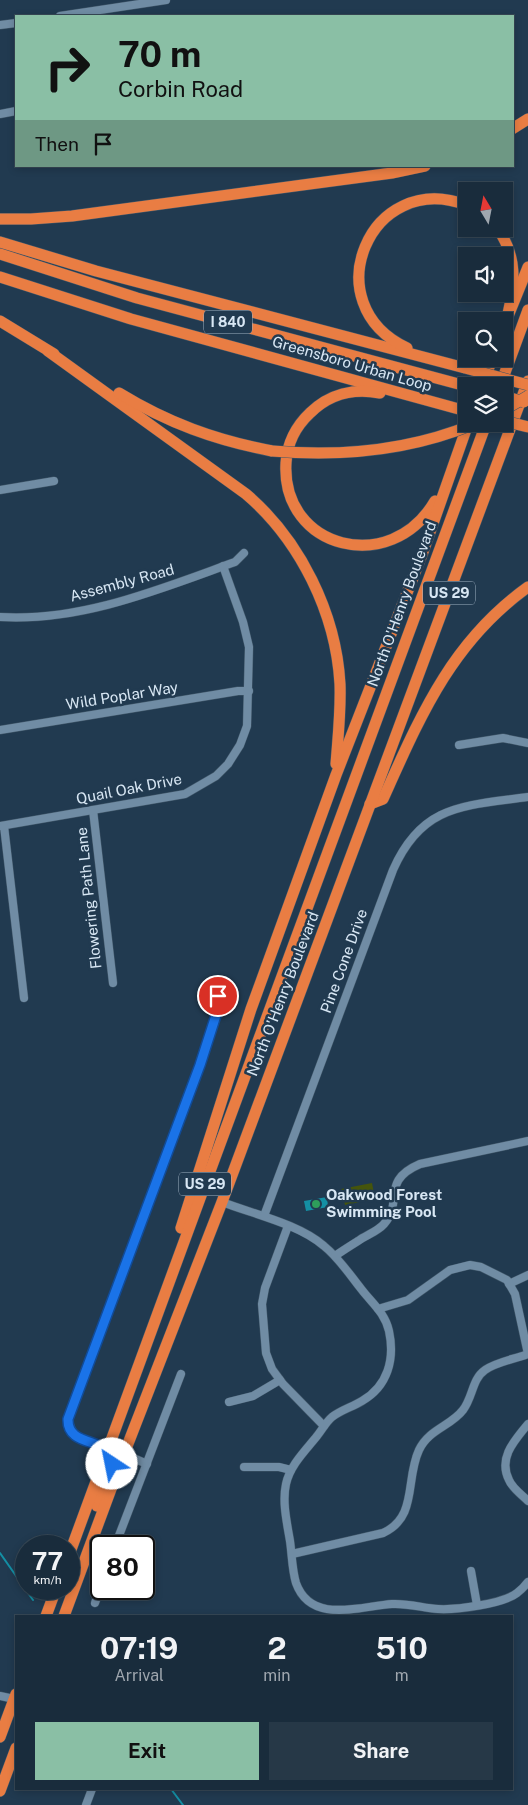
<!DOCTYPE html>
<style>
:root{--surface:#192c3c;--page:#263847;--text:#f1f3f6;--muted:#9fa7af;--line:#374856;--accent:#8abfa5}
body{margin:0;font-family:"Public Sans",sans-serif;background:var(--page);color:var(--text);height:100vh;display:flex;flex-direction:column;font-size:19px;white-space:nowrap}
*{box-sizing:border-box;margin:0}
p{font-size:16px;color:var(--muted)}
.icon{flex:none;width:28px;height:28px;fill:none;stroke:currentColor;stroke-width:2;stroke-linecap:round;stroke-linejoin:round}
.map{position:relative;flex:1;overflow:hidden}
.sheet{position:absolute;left:15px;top:1615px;width:498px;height:175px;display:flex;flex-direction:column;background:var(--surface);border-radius:0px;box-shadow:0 2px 8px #0003,0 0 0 1px var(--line)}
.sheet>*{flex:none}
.guide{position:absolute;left:15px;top:15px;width:499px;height:152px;border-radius:0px;box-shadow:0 2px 8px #0003,0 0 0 1px var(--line);background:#8abfa5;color:#111;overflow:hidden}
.needle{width:32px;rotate:350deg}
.fabs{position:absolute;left:458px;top:182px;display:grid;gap:10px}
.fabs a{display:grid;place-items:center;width:55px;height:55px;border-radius:0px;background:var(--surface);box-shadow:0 2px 8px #0003,0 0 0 1px var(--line);font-size:25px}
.speed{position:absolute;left:15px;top:1535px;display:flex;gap:10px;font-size:25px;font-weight:700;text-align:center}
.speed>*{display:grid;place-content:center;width:65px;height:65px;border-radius:50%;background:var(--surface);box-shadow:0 2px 8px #0003,0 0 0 1px var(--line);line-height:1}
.speed small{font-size:12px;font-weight:400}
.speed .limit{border:2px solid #111;border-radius:8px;background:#fff;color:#111}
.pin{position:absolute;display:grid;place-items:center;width:42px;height:42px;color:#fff;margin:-21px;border:2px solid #fff;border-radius:50%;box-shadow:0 1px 5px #0007}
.me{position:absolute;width:55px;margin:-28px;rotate:326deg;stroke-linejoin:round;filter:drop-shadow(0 0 4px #0008)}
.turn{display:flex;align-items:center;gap:18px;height:105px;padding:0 20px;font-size:22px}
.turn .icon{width:65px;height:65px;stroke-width:2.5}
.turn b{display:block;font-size:35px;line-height:42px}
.then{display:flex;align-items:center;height:48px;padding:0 20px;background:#0003;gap:10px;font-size:19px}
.eta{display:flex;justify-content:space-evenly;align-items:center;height:85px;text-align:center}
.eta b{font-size:30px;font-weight:700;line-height:35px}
.primary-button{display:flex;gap:10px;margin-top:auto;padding:10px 20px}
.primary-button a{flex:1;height:58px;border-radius:0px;background:var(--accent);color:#111;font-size:20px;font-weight:700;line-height:58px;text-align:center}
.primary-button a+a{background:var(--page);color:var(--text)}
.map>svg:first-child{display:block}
.green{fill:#45550c}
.water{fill:#148fa4}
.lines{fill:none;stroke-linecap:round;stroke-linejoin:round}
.stream{stroke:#148fa4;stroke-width:2}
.minor-casing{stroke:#42586a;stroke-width:9}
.highway-casing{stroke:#42586a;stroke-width:12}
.minor{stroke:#708ca4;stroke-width:8}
.highway{stroke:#e97d43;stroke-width:11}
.highway-bridge-casing{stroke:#42586a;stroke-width:12;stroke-linecap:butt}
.highway-bridge{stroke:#e97d43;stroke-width:11}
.route-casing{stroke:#114b97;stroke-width:12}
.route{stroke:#1a73e8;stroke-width:9}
.leisure-dot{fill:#2e9e5b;stroke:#213a50;stroke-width:2}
.labels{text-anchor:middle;stroke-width:5;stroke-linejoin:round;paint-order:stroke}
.shield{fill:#213a50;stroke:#a1b3c3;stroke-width:1}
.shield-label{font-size:14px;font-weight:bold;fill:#d8e7f4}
.street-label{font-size:15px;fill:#d8e7f4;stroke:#213a50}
.poi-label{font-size:15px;font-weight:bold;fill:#d8e7f4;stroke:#213a50;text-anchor:start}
</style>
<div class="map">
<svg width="528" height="1805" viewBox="0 0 528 1805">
<rect width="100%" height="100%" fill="#213a50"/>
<path class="green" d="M372,1183L375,1199L345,1205L341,1189Z"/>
<path class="water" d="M327,1197L328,1207L306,1211L304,1201Z"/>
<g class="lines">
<g class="stream">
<path d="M0,1553L33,1600"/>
<path d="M171,1789L183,1805"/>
</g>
<defs>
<g id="minor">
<path d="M60,16L166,0"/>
<path d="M0,25L16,23"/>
<path d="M0,114L16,111"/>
<path d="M0,490L54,481"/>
<path d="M0,617C81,622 160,589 235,562L244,553"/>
<path d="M0,730L238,691H249"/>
<path d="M459,745L503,738L528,743"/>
<path d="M93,810L113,983"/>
<path d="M0,826L185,794L216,776L228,764L240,745L247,726L249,647L243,622L223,566"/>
<path d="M4,826L24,998"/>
<path d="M222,1202C253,1214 299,1224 324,1246C339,1258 350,1275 362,1290C372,1303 385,1313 389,1331C395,1359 388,1386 362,1401C352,1407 341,1410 332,1417C326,1422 322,1430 317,1436C306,1450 290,1465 286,1484C282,1502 287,1523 290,1541C292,1555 292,1570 296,1583C311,1625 361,1606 392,1604C408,1603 423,1608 438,1609C456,1610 503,1604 517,1593C521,1590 525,1586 528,1582"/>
<path d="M264,1216L393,870C422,804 464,806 528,797"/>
<path d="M288,1226L265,1288L262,1304L266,1353L272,1369L283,1384L324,1426"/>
<path d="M335,1256C342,1251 350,1246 358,1241C366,1235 377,1232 384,1224C404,1202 380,1181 420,1164L528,1141"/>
<path d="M509,1284L528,1275"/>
<path d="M378,1309L408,1300L450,1270L470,1265L481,1267L507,1280L515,1294L528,1354"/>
<path d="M229,1402L253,1396L280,1380"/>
<path d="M528,1424C514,1441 498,1458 509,1480C512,1488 522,1495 528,1501"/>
<path d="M108,1450C90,1442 64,1439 70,1413L200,1065L218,1009V996"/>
<path d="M124,1454L147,1464"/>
<path d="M244,1467H279L291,1470"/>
<path d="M115,1546L181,1374"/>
<path d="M292,1554L383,1533C418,1517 405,1480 419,1450C429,1429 451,1426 463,1410C473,1397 472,1379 485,1370C496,1362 515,1359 528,1354"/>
<path d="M471,1571L477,1605"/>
<path d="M95,1603L101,1585"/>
<path d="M0,1696L14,1699"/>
<path d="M86,1805L92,1789"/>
</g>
<g id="highway">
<path d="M512,129L528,119"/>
<path d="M0,219H31L72,216L392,173L425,166"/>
<path d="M498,229C517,256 515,283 508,314"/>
<path d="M0,242L96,271L465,368"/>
<path d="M0,254L137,298L466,386"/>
<path d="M0,277L131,319L466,411"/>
<path d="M0,321L54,354"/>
<path d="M504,326L528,267"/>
<path d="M407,348C313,304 370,169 466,205"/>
<path d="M48,351L246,494C300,540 336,613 340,684C341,711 338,737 336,764"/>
<path d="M482,386L492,359"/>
<path d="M500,386L528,310"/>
<path d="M119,393C168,423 215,440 272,451"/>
<path d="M380,393C354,388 329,394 310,413C296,426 287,444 286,463C281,549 391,577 435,501"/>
<path d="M370,804L383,799C420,717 451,642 528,587"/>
<path d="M181,1228L251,1009L336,775L423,552L468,424"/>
<path d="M97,1506C101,1492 117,1462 109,1450"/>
<path d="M69,1555C208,1178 345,800 486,424"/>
<path d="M46,1616L56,1589"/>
<path d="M64,1616L124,1454L222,1202L528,381"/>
<path d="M0,1737L16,1694"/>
<path d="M0,1791L16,1748"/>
</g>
</defs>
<use href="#minor" class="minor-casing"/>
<use href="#highway" class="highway-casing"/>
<use href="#minor" class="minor"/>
<use href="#highway" class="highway"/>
<defs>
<g id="highway-bridge">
<path d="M465,368L528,385"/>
<path d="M504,396L524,402"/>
<path d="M504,410L528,396"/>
<path d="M504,421L528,427"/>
<path d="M272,451C342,457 409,451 474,424"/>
</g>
</defs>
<use href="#highway-bridge" class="highway-bridge-casing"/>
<use href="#highway-bridge" class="highway-bridge"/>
</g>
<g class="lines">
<defs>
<path id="route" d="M112,1464C114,1435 67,1450 68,1419L200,1065L218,1009V996"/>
</defs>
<use href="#route" class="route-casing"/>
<use href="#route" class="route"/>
</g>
<circle class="leisure-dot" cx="316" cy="1204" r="5"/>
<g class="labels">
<g class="shield">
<rect x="204" y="310.5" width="48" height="23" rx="4"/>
<rect x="423" y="581.5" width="52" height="23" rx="4"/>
<rect x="179" y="1172.5" width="52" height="23" rx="4"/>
</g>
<g class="shield-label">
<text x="228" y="327">I 840</text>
<text x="449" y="598">US 29</text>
<text x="205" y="1189">US 29</text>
</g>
<g class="street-label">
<text transform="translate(352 364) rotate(16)" y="5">Greensboro Urban Loop</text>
<text transform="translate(122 583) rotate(-15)" y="5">Assembly Road</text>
<text transform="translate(402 604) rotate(-70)" y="5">North O'Henry Boulevard</text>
<text transform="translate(122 696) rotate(-9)" y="5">Wild Poplar Way</text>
<text transform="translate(129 789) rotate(-11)" y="5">Quail Oak Drive</text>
<text transform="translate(89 898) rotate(-96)" y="5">Flowering Path Lane</text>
<text transform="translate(344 961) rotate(-70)" y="5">Pine Cone Drive</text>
<text transform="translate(283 994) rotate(-69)" y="5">North O'Henry Boulevard</text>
</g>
<g class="poi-label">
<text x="326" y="1200">Oakwood Forest<tspan x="326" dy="17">Swimming Pool</tspan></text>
</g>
</g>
</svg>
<div class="fabs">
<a><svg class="needle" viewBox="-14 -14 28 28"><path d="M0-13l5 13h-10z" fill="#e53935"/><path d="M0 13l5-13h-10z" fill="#9fa7af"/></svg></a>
<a><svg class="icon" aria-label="sound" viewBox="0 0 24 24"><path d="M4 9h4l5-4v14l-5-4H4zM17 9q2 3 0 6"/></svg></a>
<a><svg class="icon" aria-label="search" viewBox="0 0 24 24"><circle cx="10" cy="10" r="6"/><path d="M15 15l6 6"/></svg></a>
<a><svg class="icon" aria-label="layers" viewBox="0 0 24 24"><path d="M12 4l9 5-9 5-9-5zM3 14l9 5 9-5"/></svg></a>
</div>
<div class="speed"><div>77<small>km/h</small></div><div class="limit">80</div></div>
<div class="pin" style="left:218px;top:996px;background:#d93025"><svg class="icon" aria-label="arrive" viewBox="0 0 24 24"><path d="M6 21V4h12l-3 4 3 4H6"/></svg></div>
<svg class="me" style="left:112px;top:1464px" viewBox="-20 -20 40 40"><circle r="19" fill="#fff"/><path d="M0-13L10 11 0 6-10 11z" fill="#1a73e8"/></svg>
<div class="guide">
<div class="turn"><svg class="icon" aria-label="right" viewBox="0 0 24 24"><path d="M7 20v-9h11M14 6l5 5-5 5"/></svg><div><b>70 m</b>Corbin Road</div></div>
<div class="then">Then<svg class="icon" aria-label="arrive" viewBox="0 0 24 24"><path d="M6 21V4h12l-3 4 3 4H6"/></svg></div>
</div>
<section class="sheet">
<div class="eta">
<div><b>07:19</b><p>Arrival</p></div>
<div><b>2</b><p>min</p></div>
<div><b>510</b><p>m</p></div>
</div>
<div class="primary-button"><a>Exit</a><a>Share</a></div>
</section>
</div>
